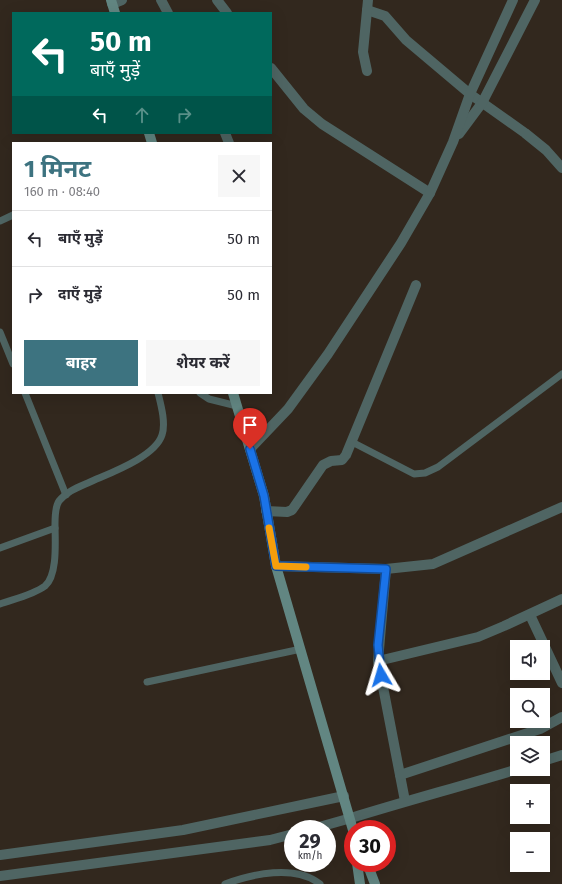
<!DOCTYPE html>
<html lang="hi">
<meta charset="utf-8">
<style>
:root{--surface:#fff;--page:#f7f7f7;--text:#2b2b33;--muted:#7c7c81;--line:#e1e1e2;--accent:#3d7380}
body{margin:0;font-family:"Fira Sans","Noto Sans Devanagari",sans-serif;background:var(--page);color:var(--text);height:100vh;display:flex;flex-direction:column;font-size:15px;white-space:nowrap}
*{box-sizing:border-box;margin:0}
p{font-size:13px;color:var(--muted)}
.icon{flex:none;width:22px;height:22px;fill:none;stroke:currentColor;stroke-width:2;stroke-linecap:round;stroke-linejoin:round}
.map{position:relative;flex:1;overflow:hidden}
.details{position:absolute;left:12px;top:142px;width:260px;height:252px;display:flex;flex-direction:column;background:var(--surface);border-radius:0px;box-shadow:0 4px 16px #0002}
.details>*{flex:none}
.top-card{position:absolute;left:12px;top:12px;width:260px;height:122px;border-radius:0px;box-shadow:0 4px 16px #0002;background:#00695c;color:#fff;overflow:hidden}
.tools{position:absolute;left:510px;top:640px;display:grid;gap:8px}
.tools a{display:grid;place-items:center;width:40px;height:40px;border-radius:0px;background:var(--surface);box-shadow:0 4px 16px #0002;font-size:20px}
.speed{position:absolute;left:284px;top:820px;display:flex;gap:8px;font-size:20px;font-weight:700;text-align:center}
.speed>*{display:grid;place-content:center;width:52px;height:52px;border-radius:50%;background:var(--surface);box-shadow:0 4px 16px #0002;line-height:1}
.speed small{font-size:10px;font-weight:400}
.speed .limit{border:6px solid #d22;background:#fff;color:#111}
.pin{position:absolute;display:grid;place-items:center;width:34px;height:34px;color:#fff;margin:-41px -17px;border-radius:50% 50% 50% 0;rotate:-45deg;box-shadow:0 0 4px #0007}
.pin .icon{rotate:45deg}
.me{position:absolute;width:44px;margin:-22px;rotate:353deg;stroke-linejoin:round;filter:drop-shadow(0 0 3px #0008)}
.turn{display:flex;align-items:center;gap:14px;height:84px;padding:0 12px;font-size:18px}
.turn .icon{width:52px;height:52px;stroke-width:2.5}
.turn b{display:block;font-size:28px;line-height:34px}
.lanes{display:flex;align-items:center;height:38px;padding:0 12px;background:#0003;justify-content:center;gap:20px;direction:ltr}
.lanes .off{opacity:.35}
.round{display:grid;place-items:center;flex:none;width:42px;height:42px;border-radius:0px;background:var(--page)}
.headline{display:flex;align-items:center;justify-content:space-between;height:68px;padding:0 12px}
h1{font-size:24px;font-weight:700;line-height:30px;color:var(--accent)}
.button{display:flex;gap:8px;margin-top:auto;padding:8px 12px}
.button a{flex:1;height:46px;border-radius:0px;background:var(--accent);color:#fff;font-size:16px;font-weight:700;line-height:46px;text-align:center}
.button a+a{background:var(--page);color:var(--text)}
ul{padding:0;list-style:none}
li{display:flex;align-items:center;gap:12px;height:56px;padding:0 12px;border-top:1px solid var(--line)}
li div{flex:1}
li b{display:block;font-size:15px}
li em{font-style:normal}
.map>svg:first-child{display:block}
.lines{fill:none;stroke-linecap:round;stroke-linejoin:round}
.service{stroke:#4f6563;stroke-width:7}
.minor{stroke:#4f6563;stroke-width:10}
.tertiary{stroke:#4f6563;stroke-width:10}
.secondary{stroke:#628682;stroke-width:10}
.route-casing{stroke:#114b97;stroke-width:10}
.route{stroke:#1a73e8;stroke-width:7}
.slow{stroke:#f59e0b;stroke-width:7}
</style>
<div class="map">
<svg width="562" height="884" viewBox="0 0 562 884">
<rect width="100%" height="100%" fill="#32281e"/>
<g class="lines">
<g class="service">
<path d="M0,221L13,215"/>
<path d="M0,332L13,364"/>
<path d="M25,393L66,495"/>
<path d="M200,393L209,399L237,406"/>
<path d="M352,442L414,474L425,473L438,467L562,374"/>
<path d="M0,548L55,528"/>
<path d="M0,604C14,599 33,595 45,586C58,575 55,540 55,524C55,517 55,507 59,501C67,491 79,487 90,482C110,473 155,457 162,435C166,423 161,405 158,393"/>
<path d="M147,682L301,649"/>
<path d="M225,884C252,874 295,864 320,884"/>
</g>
<g class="minor">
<path d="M161,0L168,13"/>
<path d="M217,0L227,13"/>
<path d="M112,4L122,0"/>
<path d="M367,10L385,16L406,40L470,94L525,133L546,150L562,168"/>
<path d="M271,68L304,109L322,124L430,193"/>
<path d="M367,71L363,52L368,0"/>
<path d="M225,133L229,143"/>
<path d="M459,134L482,103L535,0"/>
<path d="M250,449L288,409L328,354L401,243L430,193L453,142L470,94L513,0"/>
<path d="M266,511L287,512L292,510L323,465L331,461L342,460L346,455L416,285"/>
<path d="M276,566L386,569L433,564L562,507"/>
<path d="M386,569L378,661L405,801"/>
<path d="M530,615L562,683"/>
<path d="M378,661L478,637L504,626L562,599"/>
<path d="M543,761L562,755"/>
<path d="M400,775L540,729L562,717"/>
<path d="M351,818C406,801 462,786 518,769"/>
</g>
<g class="tertiary">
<path d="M312,829L351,818"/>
<path d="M0,855L183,830L344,796"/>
<path d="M0,876L270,840L293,834"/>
</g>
<g class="secondary">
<path d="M111,0L115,13"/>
<path d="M149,133L152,143"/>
<path d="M233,393L264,496L276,566L353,830"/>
<path d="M357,863L360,884"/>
<path d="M367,863L375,884"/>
</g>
</g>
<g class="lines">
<defs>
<path id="route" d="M250,449L264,496L276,566L386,569L378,645L381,675"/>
</defs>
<use href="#route" class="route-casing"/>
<use href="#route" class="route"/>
<path class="slow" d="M269,528L276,566L306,567"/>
</g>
</svg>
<div class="tools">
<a><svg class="icon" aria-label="sound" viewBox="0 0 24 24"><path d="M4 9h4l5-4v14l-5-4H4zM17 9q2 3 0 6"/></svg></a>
<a><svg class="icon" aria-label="search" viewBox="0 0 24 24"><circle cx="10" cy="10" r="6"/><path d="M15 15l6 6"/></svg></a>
<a><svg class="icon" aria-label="layers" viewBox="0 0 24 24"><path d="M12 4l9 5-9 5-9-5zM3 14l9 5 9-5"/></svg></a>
<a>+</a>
<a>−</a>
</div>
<div class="speed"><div>29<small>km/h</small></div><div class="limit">30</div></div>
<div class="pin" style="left:250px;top:449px;background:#d93025"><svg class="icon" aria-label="arrive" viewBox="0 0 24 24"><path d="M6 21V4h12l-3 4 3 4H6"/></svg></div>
<svg class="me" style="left:381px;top:675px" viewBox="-20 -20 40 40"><path d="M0-17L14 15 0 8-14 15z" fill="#1a73e8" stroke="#fff" stroke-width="4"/></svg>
<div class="top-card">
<div class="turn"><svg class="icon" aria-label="left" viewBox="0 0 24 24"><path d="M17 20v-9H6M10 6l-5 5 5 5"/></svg><div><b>50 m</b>बाएँ मुड़ें</div></div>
<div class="lanes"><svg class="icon" aria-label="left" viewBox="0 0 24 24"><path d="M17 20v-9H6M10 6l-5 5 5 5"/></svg><svg class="icon off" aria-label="ahead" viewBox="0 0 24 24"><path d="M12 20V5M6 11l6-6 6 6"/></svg><svg class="icon off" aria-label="right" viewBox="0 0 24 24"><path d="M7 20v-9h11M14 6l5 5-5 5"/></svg></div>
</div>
<section class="details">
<div class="headline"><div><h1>1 मिनट</h1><p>160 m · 08:40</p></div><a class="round"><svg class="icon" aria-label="close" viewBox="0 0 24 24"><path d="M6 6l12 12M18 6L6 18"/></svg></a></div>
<ul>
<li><svg class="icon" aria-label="left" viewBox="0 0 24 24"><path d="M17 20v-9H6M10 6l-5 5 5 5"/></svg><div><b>बाएँ मुड़ें</b></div><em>50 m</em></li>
<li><svg class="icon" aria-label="right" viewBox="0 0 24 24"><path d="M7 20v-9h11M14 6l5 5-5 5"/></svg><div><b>दाएँ मुड़ें</b></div><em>50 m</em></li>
</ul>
<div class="button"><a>बाहर</a><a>शेयर करें</a></div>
</section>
</div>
